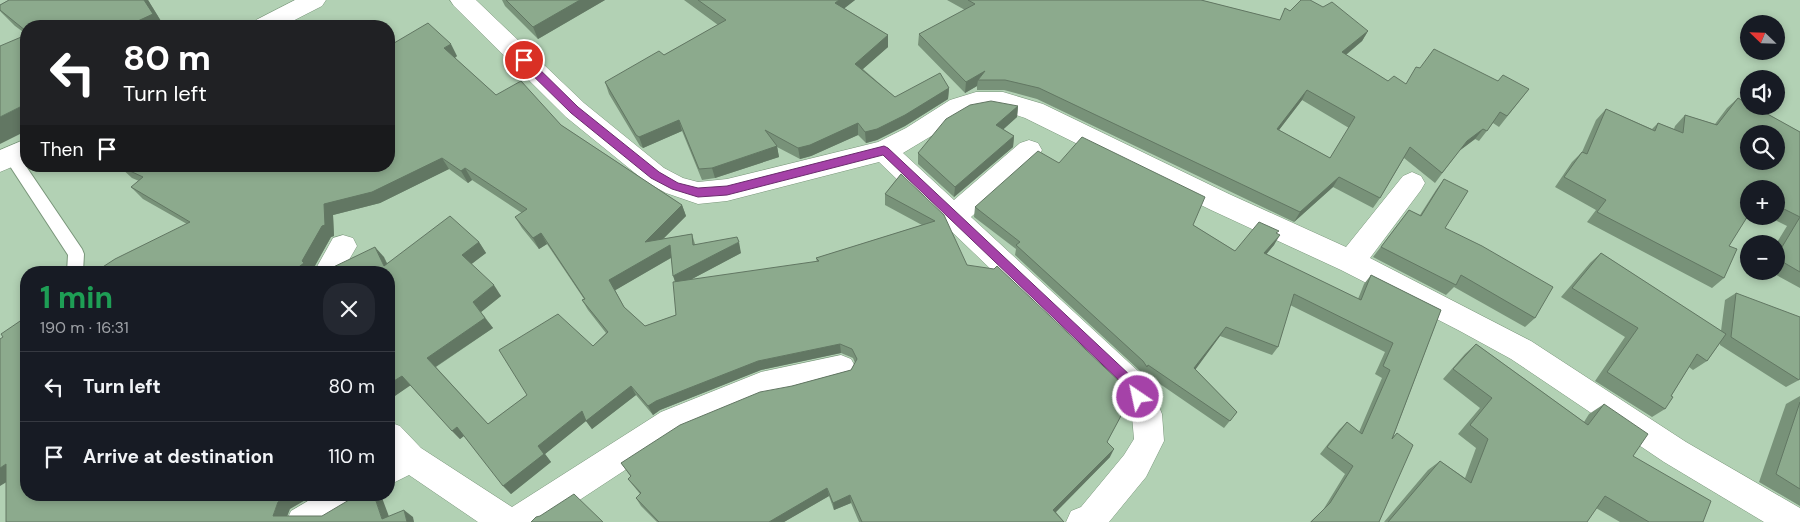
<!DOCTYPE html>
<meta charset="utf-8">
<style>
:root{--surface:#171b24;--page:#242831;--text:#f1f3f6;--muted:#9ea1a6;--line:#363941}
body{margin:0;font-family:"DM Sans",sans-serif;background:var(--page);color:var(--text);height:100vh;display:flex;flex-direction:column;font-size:19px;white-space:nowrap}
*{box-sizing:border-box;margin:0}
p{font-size:16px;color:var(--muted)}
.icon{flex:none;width:28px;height:28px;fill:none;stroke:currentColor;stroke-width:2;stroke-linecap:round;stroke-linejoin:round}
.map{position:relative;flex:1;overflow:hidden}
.details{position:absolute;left:20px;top:266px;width:375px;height:235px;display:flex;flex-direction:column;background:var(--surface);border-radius:20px;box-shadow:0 2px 8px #0003}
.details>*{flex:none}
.top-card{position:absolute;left:20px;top:20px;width:375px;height:152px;border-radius:20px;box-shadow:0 2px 8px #0003;background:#202124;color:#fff;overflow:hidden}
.needle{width:32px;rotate:293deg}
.controls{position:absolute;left:1740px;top:15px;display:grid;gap:10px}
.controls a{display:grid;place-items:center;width:45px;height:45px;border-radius:50%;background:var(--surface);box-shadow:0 2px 8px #0003;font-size:25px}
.pin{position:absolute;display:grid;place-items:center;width:42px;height:42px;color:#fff;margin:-21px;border:2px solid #fff;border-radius:50%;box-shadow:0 1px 5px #0007}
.me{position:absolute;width:55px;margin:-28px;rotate:326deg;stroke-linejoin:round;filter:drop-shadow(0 0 4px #0008)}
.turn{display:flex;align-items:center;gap:18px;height:105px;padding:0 20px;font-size:22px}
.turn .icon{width:65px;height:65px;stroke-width:2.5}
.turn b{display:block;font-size:35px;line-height:42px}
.then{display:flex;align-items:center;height:48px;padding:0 20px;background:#0003;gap:10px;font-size:19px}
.round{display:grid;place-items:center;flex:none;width:52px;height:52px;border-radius:20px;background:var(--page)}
.summary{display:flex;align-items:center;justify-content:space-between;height:85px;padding:0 20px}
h1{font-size:30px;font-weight:700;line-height:38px;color:#1e9e55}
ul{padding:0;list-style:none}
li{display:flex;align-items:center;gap:15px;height:70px;padding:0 20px;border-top:1px solid var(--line)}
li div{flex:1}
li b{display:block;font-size:19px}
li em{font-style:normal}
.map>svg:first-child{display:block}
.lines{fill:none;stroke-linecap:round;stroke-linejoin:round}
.service-casing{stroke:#79967a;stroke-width:2}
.minor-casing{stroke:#79967a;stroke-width:1}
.service{fill:#fff;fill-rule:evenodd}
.minor{fill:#fff;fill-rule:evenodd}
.wall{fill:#789279;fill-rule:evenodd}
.shaded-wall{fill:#627763}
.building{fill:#8caa8d;stroke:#627763;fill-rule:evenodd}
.route{fill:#a542a8;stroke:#6b2b6d}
</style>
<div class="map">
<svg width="1800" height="522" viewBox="0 0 1800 522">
<rect width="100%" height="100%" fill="#b2d1b4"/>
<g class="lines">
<defs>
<path id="service" d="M12,151L17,153L82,249L84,254L83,272H67L68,255L4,157L7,153Z"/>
<g id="minor">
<path d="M295,0H326L322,6L283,26H252L256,20Z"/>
<path d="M450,0H476L584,103L664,168L683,178L698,182L727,179L878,142L906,128L950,100L976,92H1003L1043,104L1229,194L1346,247L1403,176L1412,172L1421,176L1425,183L1421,190L1370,258L1531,341L1686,442L1800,508V522H1764L1664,462L1511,359L1458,330L1341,270L1211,210L1025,118C1006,111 988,107 968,114L903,153L954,200L1020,143L1029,140L1038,143L1042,150L1038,157L971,217L1138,371L1158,404L1162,414L1164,441L1146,477L1109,522H1066L1071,511L1081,507L1124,455L1134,439L1132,416L1118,391L879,162L727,201L698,204L666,193L646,182L566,117L454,6Z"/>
<path d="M26,139V161L0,172V150Z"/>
<path d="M343,235L353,238L357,246L342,272H314L333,238Z"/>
<path d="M841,355L851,359L856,368L851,377L793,393L762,399L683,432L546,522H478L409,475L389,485V422L400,426L421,448L512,507L661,412L761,372Z"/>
<path d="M318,495H364L359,506L332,522H286L291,511Z"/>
</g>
</defs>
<use href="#service" class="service-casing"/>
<use href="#minor" class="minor-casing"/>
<use href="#service" class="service"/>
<use href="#minor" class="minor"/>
</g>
<g class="wall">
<path d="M9,0H148L164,26H26V34L15,26L0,11V5Z"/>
<path d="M502,0H605L538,39L505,6Z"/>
<path d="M684,0H855L844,8L888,35V47L863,69L895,97L949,88L948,99L905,126L877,140L866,143L858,135L811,156L800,159L777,147L779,157L715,178L702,180L682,131L643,148L640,146L609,94L605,82L664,55L718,25Z"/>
<path d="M947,0H1201L1280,20L1290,11L1368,31L1362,41L1346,55L1388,81L1406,84L1420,68L1498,81L1529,89L1499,127L1493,123L1479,141L1475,139L1459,151L1435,183L1404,158L1380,198L1373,208L1333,187L1294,222L1037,99L1004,90H977V86L965,93L918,45L919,34L965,10ZM1302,100L1349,128L1330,158L1279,130Z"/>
<path d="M389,46L457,56L455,58L496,95L561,125L682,205L686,216L663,239L692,234L695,244L741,253L690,280L817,262L816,258L922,225L885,205V194L901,174L967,265L1125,408L1107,442L1110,457L1056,512L1064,522H859L851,503L834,510L829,496L784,522H657L641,506L636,498L640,494L628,479L631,477L621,463L792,386L851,370L855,363L853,358L841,353L761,370L660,410L653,415L636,395L592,429L586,421L545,454L551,462L511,494L464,436L460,439L410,385L389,400V272L384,257L387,263L479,242L486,253L471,264L501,296L481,312L493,328L436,367L488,424L593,346L606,333L588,310L582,300L584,299L547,244L539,249L522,228L515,217L522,213L472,180L468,183L449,169L380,203L333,215L334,236L331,237L312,271L187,224L143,199L131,187L139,181L132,178L119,166H389ZM671,258L675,282L676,315L645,326L624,307L615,290Z"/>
<path d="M1738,98L1800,132V288L1769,271H1776V244L1787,226L1767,216H1776V189H1749L1729,246L1724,278L1712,288L1587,222L1596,210L1555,187L1572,162L1582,152L1596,120L1606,109L1652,129L1658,123L1674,129L1675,126L1685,115L1715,124L1727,108Z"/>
<path d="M1018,106L1017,117L1003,129L1014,136L1013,147L954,197L918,164V153Z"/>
<path d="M1059,163L1193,225L1235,251L1277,234L1274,245L1266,254L1358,299L1364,284L1371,275L1441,310L1393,437L1397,433L1379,522H1310L1323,510L1345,474L1320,454L1339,430L1347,422L1359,432L1382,378L1375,374L1385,352L1290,305L1278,347L1272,355L1220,336L1195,369L1237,412L1224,428L1144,373L1143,375L1139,370L1015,255L1016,249L974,217L975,207Z"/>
<path d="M1444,179L1445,228L1535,318L1525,327L1454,287L1446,295L1373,257L1409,210L1420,215L1436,190Z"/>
<path d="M1601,253L1721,331L1725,300L1736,293L1799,380L1786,387L1720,345V343L1707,361L1693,370L1689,367L1671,396L1665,409L1652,417L1595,381L1625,337L1561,297L1590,263Z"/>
<path d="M1476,344L1584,422L1589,414L1604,404L1633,456L1703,522H1620L1596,508L1587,522H1384L1428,470L1440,461L1465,478L1476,448L1458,434L1480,408L1443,379L1465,354Z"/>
<path d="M1800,396V506L1759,482L1786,404Z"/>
</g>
<g class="shaded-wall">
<path d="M144,0H148L164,26H127Z"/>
<path d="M580,0H605L538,39L533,27Z"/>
<path d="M839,0H855L836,15L835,3Z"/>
<path d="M1368,31L1362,41L1336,63L1342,52Z"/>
<path d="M888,35V47L856,75L855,64Z"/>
<path d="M451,44L457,56L450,61L444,48Z"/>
<path d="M985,71L978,80L977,86L965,93L966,82Z"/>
<path d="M949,88L948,99L905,126L877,140L866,143L865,132Z"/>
<path d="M1307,90L1302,100L1272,139L1277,129Z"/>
<path d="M26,104V131L0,144V117Z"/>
<path d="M1018,106L1017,117L995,137L996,125Z"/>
<path d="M679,120L682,131L643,148L639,137Z"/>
<path d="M858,123V135L811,156L800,159L798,148Z"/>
<path d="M1483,129L1475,139L1459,151L1467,141Z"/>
<path d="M1014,136L1013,147L954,197L955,187Z"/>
<path d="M777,146L779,157L715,178L712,168Z"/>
<path d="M442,158L449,169L380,203L333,215L334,236L331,237L312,271L313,272H292L302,261L324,204Z"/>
<path d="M465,168L472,180L468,183L461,171Z"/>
<path d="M1339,177L1333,187L1294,222L1300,212Z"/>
<path d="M682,205L686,216L650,252L645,242Z"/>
<path d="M541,233L547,244L539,249L533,238Z"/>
<path d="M1280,235L1274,245L1259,263L1264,253Z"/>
<path d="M479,242L486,253L469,266L462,255Z"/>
<path d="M739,242L741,253L677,287L673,276Z"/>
<path d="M670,245L674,256L614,291L609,280Z"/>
<path d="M375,247L384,257L392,276L384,266Z"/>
<path d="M494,285L501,296L481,312L473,302Z"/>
<path d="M485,318L493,328L435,367L427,358Z"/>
<path d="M1226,327L1220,336L1190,377L1194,368Z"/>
<path d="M840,344L841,353L761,370L660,410L653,415L648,406L656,401L758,361Z"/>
<path d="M402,376L411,385L389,400V384Z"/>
<path d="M631,386L636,395L592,429L586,421L545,454L551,462L511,494L503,486L538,446L582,411Z"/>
<path d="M457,427L465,435L460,439L452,431Z"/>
<path d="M1114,449L1110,457L1050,518L1053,510Z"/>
<path d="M6,464L23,472L0,486V468Z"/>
<path d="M827,488L829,496L784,522H769Z"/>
<path d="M201,495H212L203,500Z"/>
<path d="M290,495H314L290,509L285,522L273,516L278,502Z"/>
<path d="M374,495H381L391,522L382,519Z"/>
<path d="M850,495L851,503L834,510L833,503Z"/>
<path d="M404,510L413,517L414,522H407Z"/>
</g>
<g class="building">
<path d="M9,0H144L153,14L127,26H26V31L0,10V5Z"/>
<path d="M506,0H580L533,27Z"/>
<path d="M698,0H839L835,3L888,35L855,64L895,97L940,73L949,88L905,115L877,129L865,132L858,123L810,145L798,148L765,130L777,146L712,168L699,169L679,120L639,137L636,135L605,82L659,51L664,55L726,20Z"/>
<path d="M968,0H1201L1280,20L1285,8L1290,11L1301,0H1310L1323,7L1332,2L1368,31L1342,52L1388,81L1394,76L1406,84L1416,67L1420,68L1434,49L1498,81L1503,75L1529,89L1507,116L1500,112L1487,131L1483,129L1467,141L1442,173L1410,147L1380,198L1339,177L1300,212L1039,88L1005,80H978L985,71L966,82L919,34L975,4ZM1307,90L1355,117L1330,158L1277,129Z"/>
<path d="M428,23L451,44L444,48L496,95L521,81L561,125L682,205L645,242L692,234L693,245L737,237L739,242L673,276L670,245L609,280L624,307L645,326L676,315L673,282L819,261L816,258L935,221L885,194L901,174L944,215L967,265L994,269L997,266L1121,383L1130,399L1107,442L1114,449L1053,510L1064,522H862L850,495L833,503L827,488L769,522H659L636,498L641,493L628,479L631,476L621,463L680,425L760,392L792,386L851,370L857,359L852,349L840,344L758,361L656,401L648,406L631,386L586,421L582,411L538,446L544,454L503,486L457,427L452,431L402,376L389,384V272H323L375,247L384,266L450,216L479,242L462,255L494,285L473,302L485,318L427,358L488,424L527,395L499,350L558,314L593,346L608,332L582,300L585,299L541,233L533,238L515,217L527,209L465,168L461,171L442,158L372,192L324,204L325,225L322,226L302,261L304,263L292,272H95L115,259L190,222L131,187L143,177L119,166H389V46Z"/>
<path d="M26,35V104L0,117V46Z"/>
<path d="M1738,98L1749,104V106H1753L1800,132V272L1776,258V257L1800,217L1776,205V189H1749V214L1729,246L1737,249L1724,278L1597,212L1606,200L1564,177L1582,152L1587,154L1606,109L1655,131L1658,123L1683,133L1685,115L1717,125ZM1749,134H1776V161H1749Z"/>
<path d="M991,101L1018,106L996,125L1014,136L955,187L918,153L946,119L970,105Z"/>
<path d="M1082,137L1205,197L1193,225L1235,251L1259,222L1279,231L1276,233L1280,235L1264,253L1361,300L1371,275L1441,310L1392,439L1397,433L1413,445L1379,522H1311L1330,503L1353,466L1327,447L1347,422L1362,434L1390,370L1383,366L1393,343L1294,294L1278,347L1226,327L1194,368L1237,412L1230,421L1148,365L1147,367L1143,361L1016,245L1020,242L975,207L1038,151L1059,163Z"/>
<path d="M1444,179L1468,191L1445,228L1482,246L1553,287L1535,318L1461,275L1456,285L1381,247L1409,210L1421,216Z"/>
<path d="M1601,253L1726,334L1707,361L1697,354L1671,396L1673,397L1665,409L1607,372L1638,328L1572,288Z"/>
<path d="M1736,293L1800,317V378L1799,380L1731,337Z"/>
<path d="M26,317V495H144V498L149,495H201L203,500L212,495H290L278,502L273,516H322L349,500L352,495H374L382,519L404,510L407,522H6V464L0,468V339L3,337L1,334Z"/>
<path d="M1476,344L1588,425L1604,404L1648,434L1633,456L1711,501L1703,522H1649L1605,496L1587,522H1388L1440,461L1471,483L1488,439L1470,425L1492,398L1453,369Z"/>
<path d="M1800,402V489L1776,474Z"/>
<path d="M574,494L603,522H531L536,517L540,516Z"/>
</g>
<path class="route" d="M524,56L527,57L578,107L659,172L678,183L698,188L727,186L884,146L888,148L1132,377L1144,397L1142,401L1138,403L1133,401L1124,385L883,155L727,195L698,197L672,189L651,178L571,113L520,63V57Z"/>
</svg>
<div class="controls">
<a><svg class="needle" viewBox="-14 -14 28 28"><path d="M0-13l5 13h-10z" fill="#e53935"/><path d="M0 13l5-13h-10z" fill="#9ea1a6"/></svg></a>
<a><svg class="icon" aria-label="sound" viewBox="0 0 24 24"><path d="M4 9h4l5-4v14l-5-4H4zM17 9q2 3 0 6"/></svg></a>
<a><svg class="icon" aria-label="search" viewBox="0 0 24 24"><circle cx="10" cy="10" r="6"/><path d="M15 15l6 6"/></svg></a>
<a>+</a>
<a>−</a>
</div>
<div class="pin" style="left:524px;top:60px;background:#d93025"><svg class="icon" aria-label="arrive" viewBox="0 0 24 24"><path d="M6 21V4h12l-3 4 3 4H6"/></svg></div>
<svg class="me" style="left:1138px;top:397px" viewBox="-20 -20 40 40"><circle r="17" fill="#a542a8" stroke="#fff" stroke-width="3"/><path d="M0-11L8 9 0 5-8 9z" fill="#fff"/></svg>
<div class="top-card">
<div class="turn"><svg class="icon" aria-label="left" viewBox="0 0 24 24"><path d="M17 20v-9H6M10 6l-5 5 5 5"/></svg><div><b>80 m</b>Turn left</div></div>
<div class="then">Then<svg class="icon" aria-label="arrive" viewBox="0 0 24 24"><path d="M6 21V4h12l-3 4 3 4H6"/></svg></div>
</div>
<section class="details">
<div class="summary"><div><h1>1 min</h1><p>190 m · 16:31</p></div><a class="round"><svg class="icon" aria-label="close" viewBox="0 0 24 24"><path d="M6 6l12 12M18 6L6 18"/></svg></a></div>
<ul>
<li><svg class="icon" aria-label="left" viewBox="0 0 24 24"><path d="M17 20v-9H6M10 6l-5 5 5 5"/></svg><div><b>Turn left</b></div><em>80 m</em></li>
<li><svg class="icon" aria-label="arrive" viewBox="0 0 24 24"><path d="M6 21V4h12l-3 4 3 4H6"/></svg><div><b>Arrive at destination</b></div><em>110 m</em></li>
</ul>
</section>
</div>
